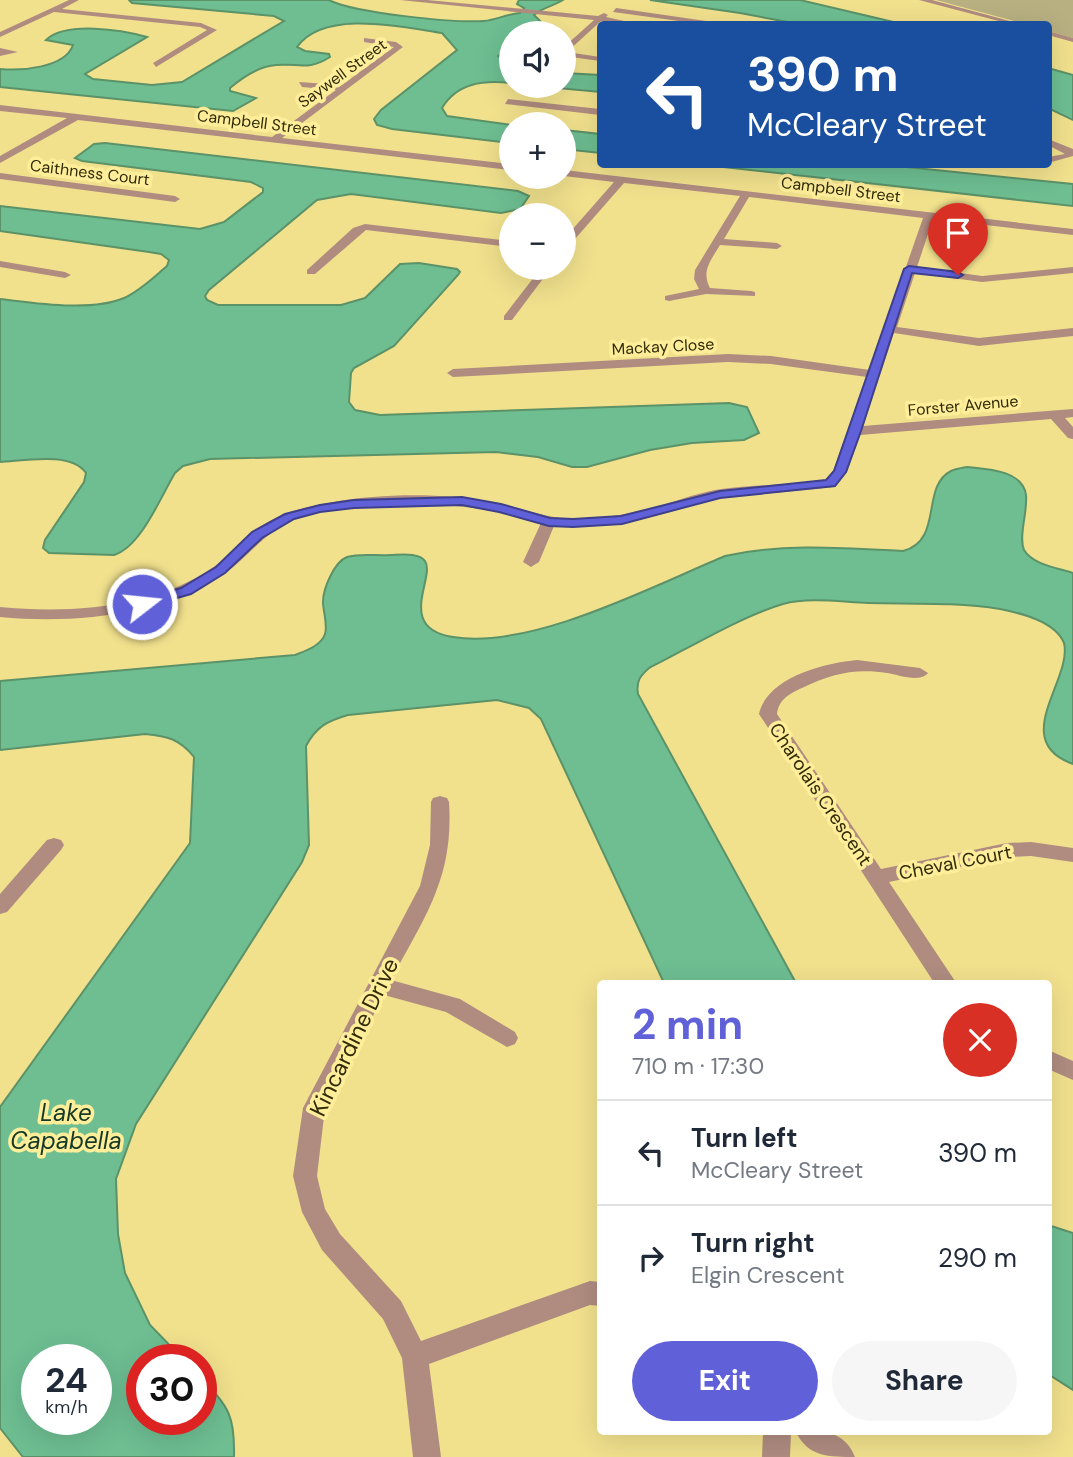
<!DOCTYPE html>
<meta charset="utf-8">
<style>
:root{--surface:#fff;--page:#f6f6f7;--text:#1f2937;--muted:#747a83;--line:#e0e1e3;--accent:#6061d9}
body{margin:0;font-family:"DM Sans",sans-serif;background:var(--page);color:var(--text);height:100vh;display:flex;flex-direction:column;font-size:26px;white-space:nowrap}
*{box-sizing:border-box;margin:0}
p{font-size:23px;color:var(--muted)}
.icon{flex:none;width:38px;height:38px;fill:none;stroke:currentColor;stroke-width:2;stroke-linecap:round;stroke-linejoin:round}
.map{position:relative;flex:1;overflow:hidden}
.details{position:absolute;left:597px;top:980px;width:455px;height:455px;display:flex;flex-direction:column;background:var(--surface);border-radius:7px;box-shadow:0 7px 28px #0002}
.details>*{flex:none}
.banner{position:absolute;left:597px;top:21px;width:455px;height:147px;border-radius:7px;box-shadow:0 7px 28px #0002;background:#1a4fa0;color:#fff;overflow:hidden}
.controls{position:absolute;left:499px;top:21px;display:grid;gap:14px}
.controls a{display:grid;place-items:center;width:77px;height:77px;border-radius:50%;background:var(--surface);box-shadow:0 7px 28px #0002;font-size:35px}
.speed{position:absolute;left:21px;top:1344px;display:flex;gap:14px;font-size:35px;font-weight:700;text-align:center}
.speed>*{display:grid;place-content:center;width:91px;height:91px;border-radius:50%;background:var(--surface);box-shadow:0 7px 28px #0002;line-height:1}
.speed small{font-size:18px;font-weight:400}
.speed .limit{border:10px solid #d22;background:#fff;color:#111}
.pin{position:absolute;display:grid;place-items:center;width:60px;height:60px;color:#fff;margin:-72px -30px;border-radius:50% 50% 50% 0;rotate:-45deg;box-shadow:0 0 7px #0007}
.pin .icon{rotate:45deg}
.me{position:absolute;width:77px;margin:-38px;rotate:74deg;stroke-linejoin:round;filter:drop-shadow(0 0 5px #0008)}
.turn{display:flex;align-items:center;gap:24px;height:147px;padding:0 35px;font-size:32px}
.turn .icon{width:91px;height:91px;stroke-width:2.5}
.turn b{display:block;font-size:49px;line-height:60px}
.round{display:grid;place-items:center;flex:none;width:74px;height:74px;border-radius:37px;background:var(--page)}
.head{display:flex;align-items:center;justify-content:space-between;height:119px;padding:0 35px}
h1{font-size:42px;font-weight:700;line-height:52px;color:var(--accent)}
.primary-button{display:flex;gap:14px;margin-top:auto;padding:14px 35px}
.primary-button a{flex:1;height:80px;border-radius:42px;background:var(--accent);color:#fff;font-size:28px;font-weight:700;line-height:80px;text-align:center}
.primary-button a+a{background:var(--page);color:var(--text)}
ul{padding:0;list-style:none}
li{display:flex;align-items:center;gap:21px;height:105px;padding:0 35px;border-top:2px solid var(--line)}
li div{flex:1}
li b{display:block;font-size:26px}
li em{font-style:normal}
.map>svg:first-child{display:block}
.green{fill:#b8b081}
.water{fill:#6ebe92;stroke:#5c9268;stroke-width:2;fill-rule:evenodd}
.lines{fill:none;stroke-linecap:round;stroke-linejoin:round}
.minor{fill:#b08c80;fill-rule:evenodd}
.route{fill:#6061d9;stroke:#3e3f8d;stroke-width:2}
.labels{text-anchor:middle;stroke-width:7;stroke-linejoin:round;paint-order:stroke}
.far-street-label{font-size:16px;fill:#312b07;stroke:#feee9a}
.street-label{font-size:19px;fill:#312b07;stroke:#feee9a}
.near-street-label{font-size:23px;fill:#312b07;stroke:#feee9a}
.near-water-label{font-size:24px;font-style:italic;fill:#163927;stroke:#feee9a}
</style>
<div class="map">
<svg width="1073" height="1457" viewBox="0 0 1073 1457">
<rect width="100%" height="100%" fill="#f1e18d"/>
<path class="green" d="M936,0H1073V38L1048,31V24H1025Z"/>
<g class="water">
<path d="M129,0H329C354,13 454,23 484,21C496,20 507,14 520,13L524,8L517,4L519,0H563C554,6 543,7 534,15L540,21L525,33H511V45L498,56L511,67V83C483,80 457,83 442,108L447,116L511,125V143L392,129L377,125L374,119L381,110L457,50L442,33C402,27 324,9 297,47L305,51L329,54L330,57C308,71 299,63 276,65C259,66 243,77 230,88V91L256,98L233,111L0,87V69C21,71 65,68 73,45L46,40C66,21 122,30 147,37L85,74L93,79L152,85L182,82L284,21L274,16L132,3Z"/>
<path d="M650,0H800L902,24H798L740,13Z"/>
<path d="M1048,68L1073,75V120L1048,108Z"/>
<path d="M564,73L600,75V92L536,86H564Z"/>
<path d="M564,130L600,134V153L564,149Z"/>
<path d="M105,143L518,191L529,196L520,209L501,213L351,194L317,200L209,290L205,296L207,300L218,305H341L365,298L400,264L419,263L457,269L460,272L458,275L394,346L354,368L351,373L349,402L355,410L380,415L729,403L747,407L759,433L744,440L692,443L650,450L587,467H572L538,457L496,452L210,459L183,466L175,473C161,496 141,547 114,555L49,553L43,548L45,540L84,482L86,473C71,451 23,461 0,462V299C35,303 91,312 124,298C140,291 154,277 167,266L169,260L161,254L149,252L0,231V206L200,229L224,222L263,192V188L251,182L82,161L75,158L94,144Z"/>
<path d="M705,165H887L1073,184V206Z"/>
<path d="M967,467C986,469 1023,470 1026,495C1027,506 1024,518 1023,528C1022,536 1021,543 1024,550C1033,565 1058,568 1073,573V764C1008,741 1073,679 1064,643C1055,621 1020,613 1000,609C957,602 911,604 868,603C841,602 809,597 783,604C742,616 689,648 649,668C640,676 636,681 638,694L796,983H664L541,719L529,708L497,700L348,715C327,721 316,727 306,746L309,845L302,862L136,1124L116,1179L118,1234L125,1273L150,1325L184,1360H142V1419H201V1378C229,1407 235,1416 234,1457H23L0,1428V1107L190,843L194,757C180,739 167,736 145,734L0,750V681L295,655C305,651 321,646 325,634C328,625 323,611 323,602C323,589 334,562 347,557C360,553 377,556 390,555C399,555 419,552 425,561C436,577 395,628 453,637C531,650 653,586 725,556C784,543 843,548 903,551C944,540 920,487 951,471C955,469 962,468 967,467ZM37,1360H96V1419H37Z"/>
<path d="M1048,1225L1073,1233V1390L1048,1374Z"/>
</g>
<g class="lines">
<g class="minor">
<path d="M69,0H79L62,9L201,23L217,30L156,67L153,63L207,30L200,27L54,12L0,37V32Z"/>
<path d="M400,0H427L598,16L604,13L608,15L606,17L638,24L601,21L567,52L600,57V61L564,56V47L594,20Z"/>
<path d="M919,0H932L1021,24H1010Z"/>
<path d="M616,8L713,22L717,24H701L613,12Z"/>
<path d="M1048,31L1073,38V42L1048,35Z"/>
<path d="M364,38L396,42L403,47L282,138L511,164V170L78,120L0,163V156L67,118L0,111V105L272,137L336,90L302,87L299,82L342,85L394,47L364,42Z"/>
<path d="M0,48L18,52L0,56Z"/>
<path d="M508,99L600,109V115L505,104Z"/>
<path d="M1048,139L1073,149V156L1048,163V157L1065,154L1048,145Z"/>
<path d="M564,170L1073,229V235L933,219L917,267L982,276L1073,267V273L982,282L915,273L897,327L979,338L1073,328V336L979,346L894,333L863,426L1073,409V417L1065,418L1073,427V439L1068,438L1051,419L860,435L847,472L835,487L719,498L616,524L554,526L539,562L531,567L523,562L541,523C526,519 510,514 495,511C436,501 350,498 294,520C264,531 248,559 222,575C159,616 73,624 0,617V607C70,614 156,608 215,566C230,556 241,543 255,531C277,513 305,507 333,502C386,493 445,493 497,503C523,508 548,519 575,519C601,518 628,515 653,508C674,502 694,494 715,490C751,484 789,486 826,480L833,471L867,377L771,364L728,362L453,377L447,373L453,369L728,354L771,356L870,370L923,218L749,197L724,239L777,243L782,246L777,249L720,245C711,260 701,271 710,288L751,291L755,292V296L706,294L669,301L665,300V296L699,289L694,279L695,270L740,196L624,183L568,247L564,248V239L614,182L564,176Z"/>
<path d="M0,173L175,196L180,199L175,202L0,179Z"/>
<path d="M365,224L511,241V247L366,230L315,274H307V270L353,228Z"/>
<path d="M0,261L65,272L71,275L65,278L0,267Z"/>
<path d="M541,268H551L512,320H504V316Z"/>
<path d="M857,660L920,668L928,673C920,683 899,675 887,673C855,668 831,674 802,688C789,694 779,699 777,714L881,869L1007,843L1031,842L1073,848V862L1031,856L1007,857L889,882L957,984H935L759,714C767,677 825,663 857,660Z"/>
<path d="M440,796L447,798L449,802C454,878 425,916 391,980L460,999L515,1032L518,1038L515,1044L507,1047L446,1012L384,995L325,1108L317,1176L325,1209L340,1234L401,1301L421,1341L590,1281L600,1282V1306L590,1305L429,1364L441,1457H413L402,1358L383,1319L322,1250L302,1212L293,1176L303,1108L420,886L430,845L431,802L433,798Z"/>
<path d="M54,838L61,840L64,845L61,850L7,912L0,914V894L47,840Z"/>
<path d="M1048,1050L1073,1061V1080L1048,1069Z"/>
<path d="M763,1432H791L790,1457H762Z"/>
<path d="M796,1432C822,1430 844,1430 855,1457C829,1457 808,1457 796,1432Z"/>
</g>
</g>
<path class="route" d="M909,266L958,272L963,275L958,278L912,273L861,431L846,472L835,486L720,498L622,524L573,527L549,526L499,512L462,505L354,508L320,512L294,519L262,538L225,573L191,594L142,608L135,604L137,601L181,588L216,567L252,532L285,514L320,505L354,500L462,497L501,504L550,518L573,519L621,516L720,491L826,480L834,471L904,269Z"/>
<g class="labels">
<g class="far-street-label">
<text transform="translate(342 73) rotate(-36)" y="6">Saywell Street</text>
<text transform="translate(257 122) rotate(7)" y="6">Campbell Street</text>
<text transform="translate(90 172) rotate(7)" y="6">Caithness Court</text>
<text transform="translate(841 189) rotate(7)" y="6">Campbell Street</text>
<text transform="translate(663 346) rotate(-3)" y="6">Mackay Close</text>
<text transform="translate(963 405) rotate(-5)" y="6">Forster Avenue</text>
</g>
<g class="street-label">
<text transform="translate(821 794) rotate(56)" y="7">Charolais Crescent</text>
<text transform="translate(955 862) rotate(-11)" y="7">Cheval Court</text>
</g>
<g class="near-street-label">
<text transform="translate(354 1037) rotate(-64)" y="8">Kincardine Drive</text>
</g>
<g class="near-water-label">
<text x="66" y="1121">Lake<tspan x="66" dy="28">Capabella</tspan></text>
</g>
</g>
</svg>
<div class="controls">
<a><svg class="icon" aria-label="sound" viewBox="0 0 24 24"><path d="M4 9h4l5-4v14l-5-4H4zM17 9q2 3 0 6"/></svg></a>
<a>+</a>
<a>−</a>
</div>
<div class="speed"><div>24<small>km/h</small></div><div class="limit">30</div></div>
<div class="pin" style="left:958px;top:275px;background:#d93025"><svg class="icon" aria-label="arrive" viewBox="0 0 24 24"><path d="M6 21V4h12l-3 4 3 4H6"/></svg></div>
<svg class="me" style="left:142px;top:604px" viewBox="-20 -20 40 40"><circle r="17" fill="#6061d9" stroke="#fff" stroke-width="3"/><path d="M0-11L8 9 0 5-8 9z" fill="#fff"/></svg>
<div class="banner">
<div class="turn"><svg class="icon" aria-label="left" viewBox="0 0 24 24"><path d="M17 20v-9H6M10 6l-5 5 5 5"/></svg><div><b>390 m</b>McCleary Street</div></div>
</div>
<section class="details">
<div class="head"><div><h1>2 min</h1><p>710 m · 17:30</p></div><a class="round" style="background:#d93025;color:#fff"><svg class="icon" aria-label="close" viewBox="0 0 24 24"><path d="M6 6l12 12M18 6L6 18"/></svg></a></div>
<ul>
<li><svg class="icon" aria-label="left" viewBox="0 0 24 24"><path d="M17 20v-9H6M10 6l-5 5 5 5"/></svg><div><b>Turn left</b><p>McCleary Street</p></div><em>390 m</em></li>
<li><svg class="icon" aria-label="right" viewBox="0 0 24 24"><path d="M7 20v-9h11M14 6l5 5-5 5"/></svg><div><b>Turn right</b><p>Elgin Crescent</p></div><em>290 m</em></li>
</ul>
<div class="primary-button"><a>Exit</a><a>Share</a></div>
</section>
</div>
